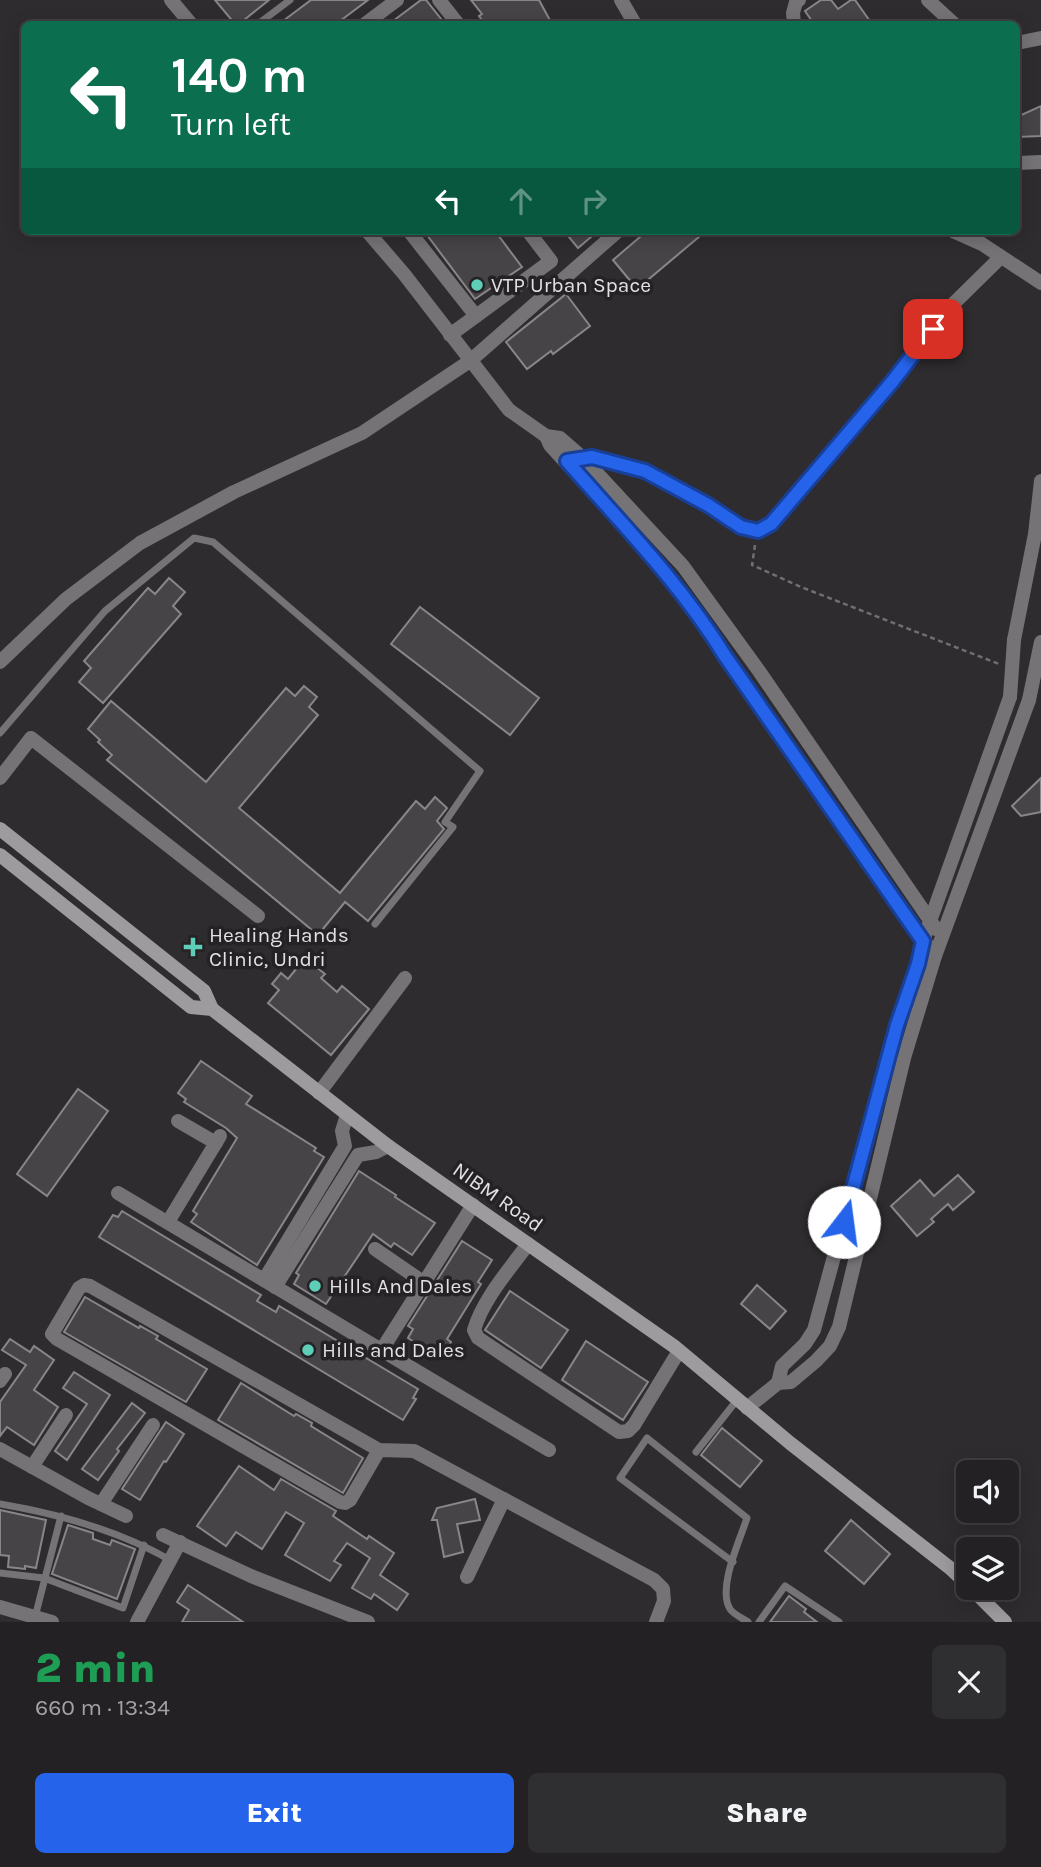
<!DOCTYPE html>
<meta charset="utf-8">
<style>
:root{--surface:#232123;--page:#2f2e30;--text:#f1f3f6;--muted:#a3a3a6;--line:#403e41;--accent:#2563eb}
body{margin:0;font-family:Karla,sans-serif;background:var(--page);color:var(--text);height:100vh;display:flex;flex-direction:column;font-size:26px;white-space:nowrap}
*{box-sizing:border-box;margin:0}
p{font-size:23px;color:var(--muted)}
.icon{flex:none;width:38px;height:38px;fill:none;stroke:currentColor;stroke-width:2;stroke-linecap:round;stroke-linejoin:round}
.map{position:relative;height:1622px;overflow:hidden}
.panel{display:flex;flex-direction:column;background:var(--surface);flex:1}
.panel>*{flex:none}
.hud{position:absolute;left:21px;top:21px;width:999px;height:214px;border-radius:10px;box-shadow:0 4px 18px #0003,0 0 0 2px var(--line);background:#0b6e4f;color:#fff;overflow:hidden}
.tools{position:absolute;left:956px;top:1460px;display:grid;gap:14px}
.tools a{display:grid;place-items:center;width:63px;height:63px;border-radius:10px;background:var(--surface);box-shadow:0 4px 18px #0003,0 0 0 2px var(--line);font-size:35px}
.pin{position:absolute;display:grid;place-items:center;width:60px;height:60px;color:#fff;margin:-30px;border-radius:14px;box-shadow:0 4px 10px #0006}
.me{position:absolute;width:77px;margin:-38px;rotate:15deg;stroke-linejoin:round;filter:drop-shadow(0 0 5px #0008)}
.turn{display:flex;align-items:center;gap:24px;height:147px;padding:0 35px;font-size:32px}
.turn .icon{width:91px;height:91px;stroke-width:2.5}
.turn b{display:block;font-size:49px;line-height:60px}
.lanes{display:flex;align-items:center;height:66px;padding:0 35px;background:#0003;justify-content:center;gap:35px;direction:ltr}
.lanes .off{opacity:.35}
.round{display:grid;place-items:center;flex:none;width:74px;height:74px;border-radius:10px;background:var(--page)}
.summary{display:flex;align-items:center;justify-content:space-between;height:119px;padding:0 35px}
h1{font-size:42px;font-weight:800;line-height:52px;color:#1e9e55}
.primary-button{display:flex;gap:14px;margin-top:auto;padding:14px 35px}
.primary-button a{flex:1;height:80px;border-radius:10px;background:var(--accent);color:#fff;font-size:28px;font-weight:800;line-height:80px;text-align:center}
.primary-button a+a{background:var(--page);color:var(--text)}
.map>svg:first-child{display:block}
.building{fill:#474447;stroke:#89868a;stroke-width:2}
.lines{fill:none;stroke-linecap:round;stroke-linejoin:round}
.path{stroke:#716e71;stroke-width:2.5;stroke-dasharray:5 3.5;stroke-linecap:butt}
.service{stroke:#757375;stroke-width:7}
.minor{stroke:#757375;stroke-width:14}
.tertiary{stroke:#757375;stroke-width:14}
.secondary{stroke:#9d9b9e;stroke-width:14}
.tertiary-bridge{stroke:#757375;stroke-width:14}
.route-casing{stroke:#184099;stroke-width:18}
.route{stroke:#2563eb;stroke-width:12}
.poi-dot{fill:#5eceb8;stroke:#252226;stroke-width:2.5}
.labels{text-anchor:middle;stroke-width:7;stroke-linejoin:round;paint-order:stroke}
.poi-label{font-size:21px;fill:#e2e0e3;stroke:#252226;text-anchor:start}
.street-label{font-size:21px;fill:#e2e0e3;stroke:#252226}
</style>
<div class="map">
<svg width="1041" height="1622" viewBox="0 0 1041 1622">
<rect width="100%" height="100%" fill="#2f2c2f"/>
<g class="building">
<path d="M215,0H269L239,24H235Z"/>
<path d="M311,0H368L336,24H279Z"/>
<path d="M421,0H426L445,24H389Z"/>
<path d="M471,0H539L552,24H485L479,16L482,14Z"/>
<path d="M821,0H831L838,9L851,0H855L872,24H814L805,11Z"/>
<path d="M1041,106V136L1017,137V117Z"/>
<path d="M424,231H495L522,267L475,299Z"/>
<path d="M564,231H598L578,248Z"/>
<path d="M647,231H706L637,289L613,260Z"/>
<path d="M566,294L590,326L553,354L551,351L527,369L506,342Z"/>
<path d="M169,578L185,592L173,606L181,614L103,703L79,682L91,668L84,661L148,588L155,594Z"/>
<path d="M420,607L539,698L510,735L391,644Z"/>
<path d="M304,686L317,697L309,707L318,715L239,808L340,893L416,801L425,809L435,797L447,808L437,821L444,829L368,921L345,902L318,935L107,760L112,755L98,742L100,740L88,729L111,701L206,782L286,688L295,696Z"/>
<path d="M1041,778V812L1021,816L1012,806Z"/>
<path d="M305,958L325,974L321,978L337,992L342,986L369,1009L331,1055L268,1003L279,990L272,984L281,973L288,979Z"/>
<path d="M201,1061L252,1096L246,1104L316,1148L314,1151L324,1157L257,1265L191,1222L197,1214L193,1211L237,1138L226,1128L184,1102L186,1099L178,1093Z"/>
<path d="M78,1089L108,1111L47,1196L17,1174Z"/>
<path d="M359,1171L396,1195L395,1197L435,1223L412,1255L394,1243L391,1247L373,1234L326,1304L294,1284L299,1275L296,1273Z"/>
<path d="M958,1175L974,1192L953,1210L948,1204L931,1219L934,1222L917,1236L891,1206L920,1180L934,1196Z"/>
<path d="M122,1211L261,1295L257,1301L276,1312L279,1306L418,1389L413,1398L416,1399L403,1420L99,1237L113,1215L118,1217Z"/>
<path d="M462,1241L492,1260L478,1282L481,1284L447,1339L451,1342L440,1359L408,1338L413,1329L408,1326Z"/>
<path d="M757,1285L786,1311L770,1329L741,1304Z"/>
<path d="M510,1291L568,1330L541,1368L485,1330Z"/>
<path d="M85,1297L139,1328L140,1326L158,1336L156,1339L207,1369L186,1402L64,1332Z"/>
<path d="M10,1339L30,1352L34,1346L54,1360L34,1390L58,1407L34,1445L7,1427L0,1436V1402L26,1365L2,1350Z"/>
<path d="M586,1341L648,1382L623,1420L562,1380Z"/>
<path d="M74,1372L110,1395L67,1460L55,1451L87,1404L63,1388Z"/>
<path d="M241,1383L294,1416L296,1414L312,1423L311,1426L363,1458L343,1493L218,1420Z"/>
<path d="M132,1403L145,1413L117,1449L119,1451L98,1480L82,1469Z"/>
<path d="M166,1422L184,1434L166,1462L164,1461L140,1500L122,1489Z"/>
<path d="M722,1428L762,1461L740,1487L701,1455Z"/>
<path d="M239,1466L274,1490L281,1479L336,1511L333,1516L367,1539L369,1536L394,1553L380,1575L408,1594L397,1610L374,1594L371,1599L352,1588L370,1558L347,1543L334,1561L341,1565L330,1581L285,1555L304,1523L286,1512L262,1549L236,1532L226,1546L197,1526Z"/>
<path d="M475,1499L480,1520L457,1524L463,1552L444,1557L437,1520H432L437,1508Z"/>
<path d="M0,1510L46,1520L36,1568L25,1566V1569L8,1567L9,1556L0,1555Z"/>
<path d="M851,1520L890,1554L864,1584L825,1551Z"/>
<path d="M68,1525L93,1533V1539L110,1545L112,1540L135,1549L117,1599L52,1574Z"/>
<path d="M188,1585L243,1622H182L189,1610L177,1602Z"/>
<path d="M789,1596L806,1609L804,1612L817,1622H770Z"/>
</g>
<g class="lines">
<path class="path" d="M755,545L752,565L801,587L999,664"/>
<g class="service">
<path d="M258,24L290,0"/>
<path d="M0,733L105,611L194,538L213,542L480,771L445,822L453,827L375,924"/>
<path d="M696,1452L737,1400"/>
<path d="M0,1504C59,1514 118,1530 170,1560"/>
<path d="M733,1562L620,1478L647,1438L747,1518C740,1540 717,1588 730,1609C733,1614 742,1618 748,1622"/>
<path d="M0,1573L44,1578L123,1608L144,1545"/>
<path d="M35,1617L61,1516"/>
<path d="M759,1622L785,1586L839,1622"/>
</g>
<g class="minor">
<path d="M171,0L191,24"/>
<path d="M439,0L458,24"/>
<path d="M621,0L635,24"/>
<path d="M928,0L954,24"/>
<path d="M365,24L397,0"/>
<path d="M794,24L793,13L796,2L799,0"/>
<path d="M1017,43L1041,38"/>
<path d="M1017,163L1041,162"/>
<path d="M367,231L404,274L509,410L546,436L560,438L583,458L683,566L759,671L936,929"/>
<path d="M409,231L476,316L450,335"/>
<path d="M953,231L982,244L1041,283"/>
<path d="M476,316L551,261L528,231"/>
<path d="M546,436L550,445L668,575L703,620L725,656L935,956"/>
<path d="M578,459C619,452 675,485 709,506C726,517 739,526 758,531L771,524L892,382L946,311L1001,257"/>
<path d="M0,662L66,599L140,543L234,492L362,433L470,361L618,231"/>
<path d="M0,778L31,738L258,916"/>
<path d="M319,1093L405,978"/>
<path d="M178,1121L216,1143"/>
<path d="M118,1193L549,1450"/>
<path d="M168,1222L220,1136"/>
<path d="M528,1244C509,1270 483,1299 474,1330L478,1338L619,1432L628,1431L634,1425L679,1351"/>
<path d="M375,1249L423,1282"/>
<path d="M264,1280L345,1146L342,1131L347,1115"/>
<path d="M275,1287L358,1155L376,1152L388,1146"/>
<path d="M381,1351L473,1205"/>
<path d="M0,1381L5,1374"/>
<path d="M0,1449L88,1498L126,1516"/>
<path d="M379,1450L350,1500L345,1503L340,1502L57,1339L52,1334L79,1288L84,1285L90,1286L379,1450L414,1451L654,1580L663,1589L664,1601L656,1622"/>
<path d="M32,1467L66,1415"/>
<path d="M101,1504L153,1425"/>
<path d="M163,1535L251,1576L368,1622"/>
<path d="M467,1577L504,1499"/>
<path d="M0,1607L52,1622"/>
<path d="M137,1622L180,1542"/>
</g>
<g class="tertiary">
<path d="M1014,640L1035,534L1041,481"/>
<path d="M778,1383L782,1366L805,1344L814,1330L897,1025L918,964L923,941L1010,697"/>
<path d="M747,1408L778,1383L791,1382L816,1361L830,1346L839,1327L904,1058L935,956L1029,700"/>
</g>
<g class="secondary">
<path d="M0,829L204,991L212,1009"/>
<path d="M0,855L191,1007L212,1009L388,1146L675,1347L790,1443L950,1568L968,1585"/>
<path d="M970,1587L1005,1622"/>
</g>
<g class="tertiary-bridge">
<path d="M1010,697L1014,640"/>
<path d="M1029,700L1041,642"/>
</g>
</g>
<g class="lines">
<defs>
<path id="route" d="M844,1222L897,1025L918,964L923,941L725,656C681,584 622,524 567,461L592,457L645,471L708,505L741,527L758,531L771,524L892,382L933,329"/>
</defs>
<use href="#route" class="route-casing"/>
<use href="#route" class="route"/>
</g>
<g class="poi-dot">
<circle cx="477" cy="285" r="7"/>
<path d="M189.5 936.5h7v7h7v7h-7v7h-7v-7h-7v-7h7z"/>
<circle cx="315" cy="1286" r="7"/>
<circle cx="308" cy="1350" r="7"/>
</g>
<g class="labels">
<g class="poi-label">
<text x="491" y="292">VTP Urban Space</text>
<text x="209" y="942">Healing Hands<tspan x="209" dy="24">Clinic, Undri</tspan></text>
<text x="329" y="1293">Hills And Dales</text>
<text x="322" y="1357">Hills and Dales</text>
</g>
<g class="street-label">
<text transform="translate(498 1197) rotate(35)" y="7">NIBM Road</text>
</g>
</g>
</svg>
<div class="tools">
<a><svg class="icon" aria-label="sound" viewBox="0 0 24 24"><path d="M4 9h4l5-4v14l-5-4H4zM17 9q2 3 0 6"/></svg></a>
<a><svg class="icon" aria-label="layers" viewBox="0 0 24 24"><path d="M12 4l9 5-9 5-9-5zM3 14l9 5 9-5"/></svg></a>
</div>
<div class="pin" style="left:933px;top:329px;background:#d93025"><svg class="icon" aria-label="arrive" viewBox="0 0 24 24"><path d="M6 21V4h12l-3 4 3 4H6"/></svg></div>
<svg class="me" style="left:844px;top:1222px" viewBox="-20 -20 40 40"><circle r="19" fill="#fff"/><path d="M0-13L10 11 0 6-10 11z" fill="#2563eb"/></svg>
<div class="hud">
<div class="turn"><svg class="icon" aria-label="left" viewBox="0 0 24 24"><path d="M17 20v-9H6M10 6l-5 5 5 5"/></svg><div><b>140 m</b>Turn left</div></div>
<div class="lanes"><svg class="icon" aria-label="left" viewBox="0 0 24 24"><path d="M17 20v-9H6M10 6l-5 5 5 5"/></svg><svg class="icon off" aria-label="ahead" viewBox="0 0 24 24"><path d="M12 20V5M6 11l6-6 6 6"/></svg><svg class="icon off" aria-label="right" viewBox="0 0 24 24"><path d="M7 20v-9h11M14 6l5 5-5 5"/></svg></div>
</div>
</div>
<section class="panel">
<div class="summary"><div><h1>2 min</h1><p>660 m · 13:34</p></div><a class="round"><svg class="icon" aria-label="close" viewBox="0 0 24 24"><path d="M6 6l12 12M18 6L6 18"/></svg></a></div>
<div class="primary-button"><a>Exit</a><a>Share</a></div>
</section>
